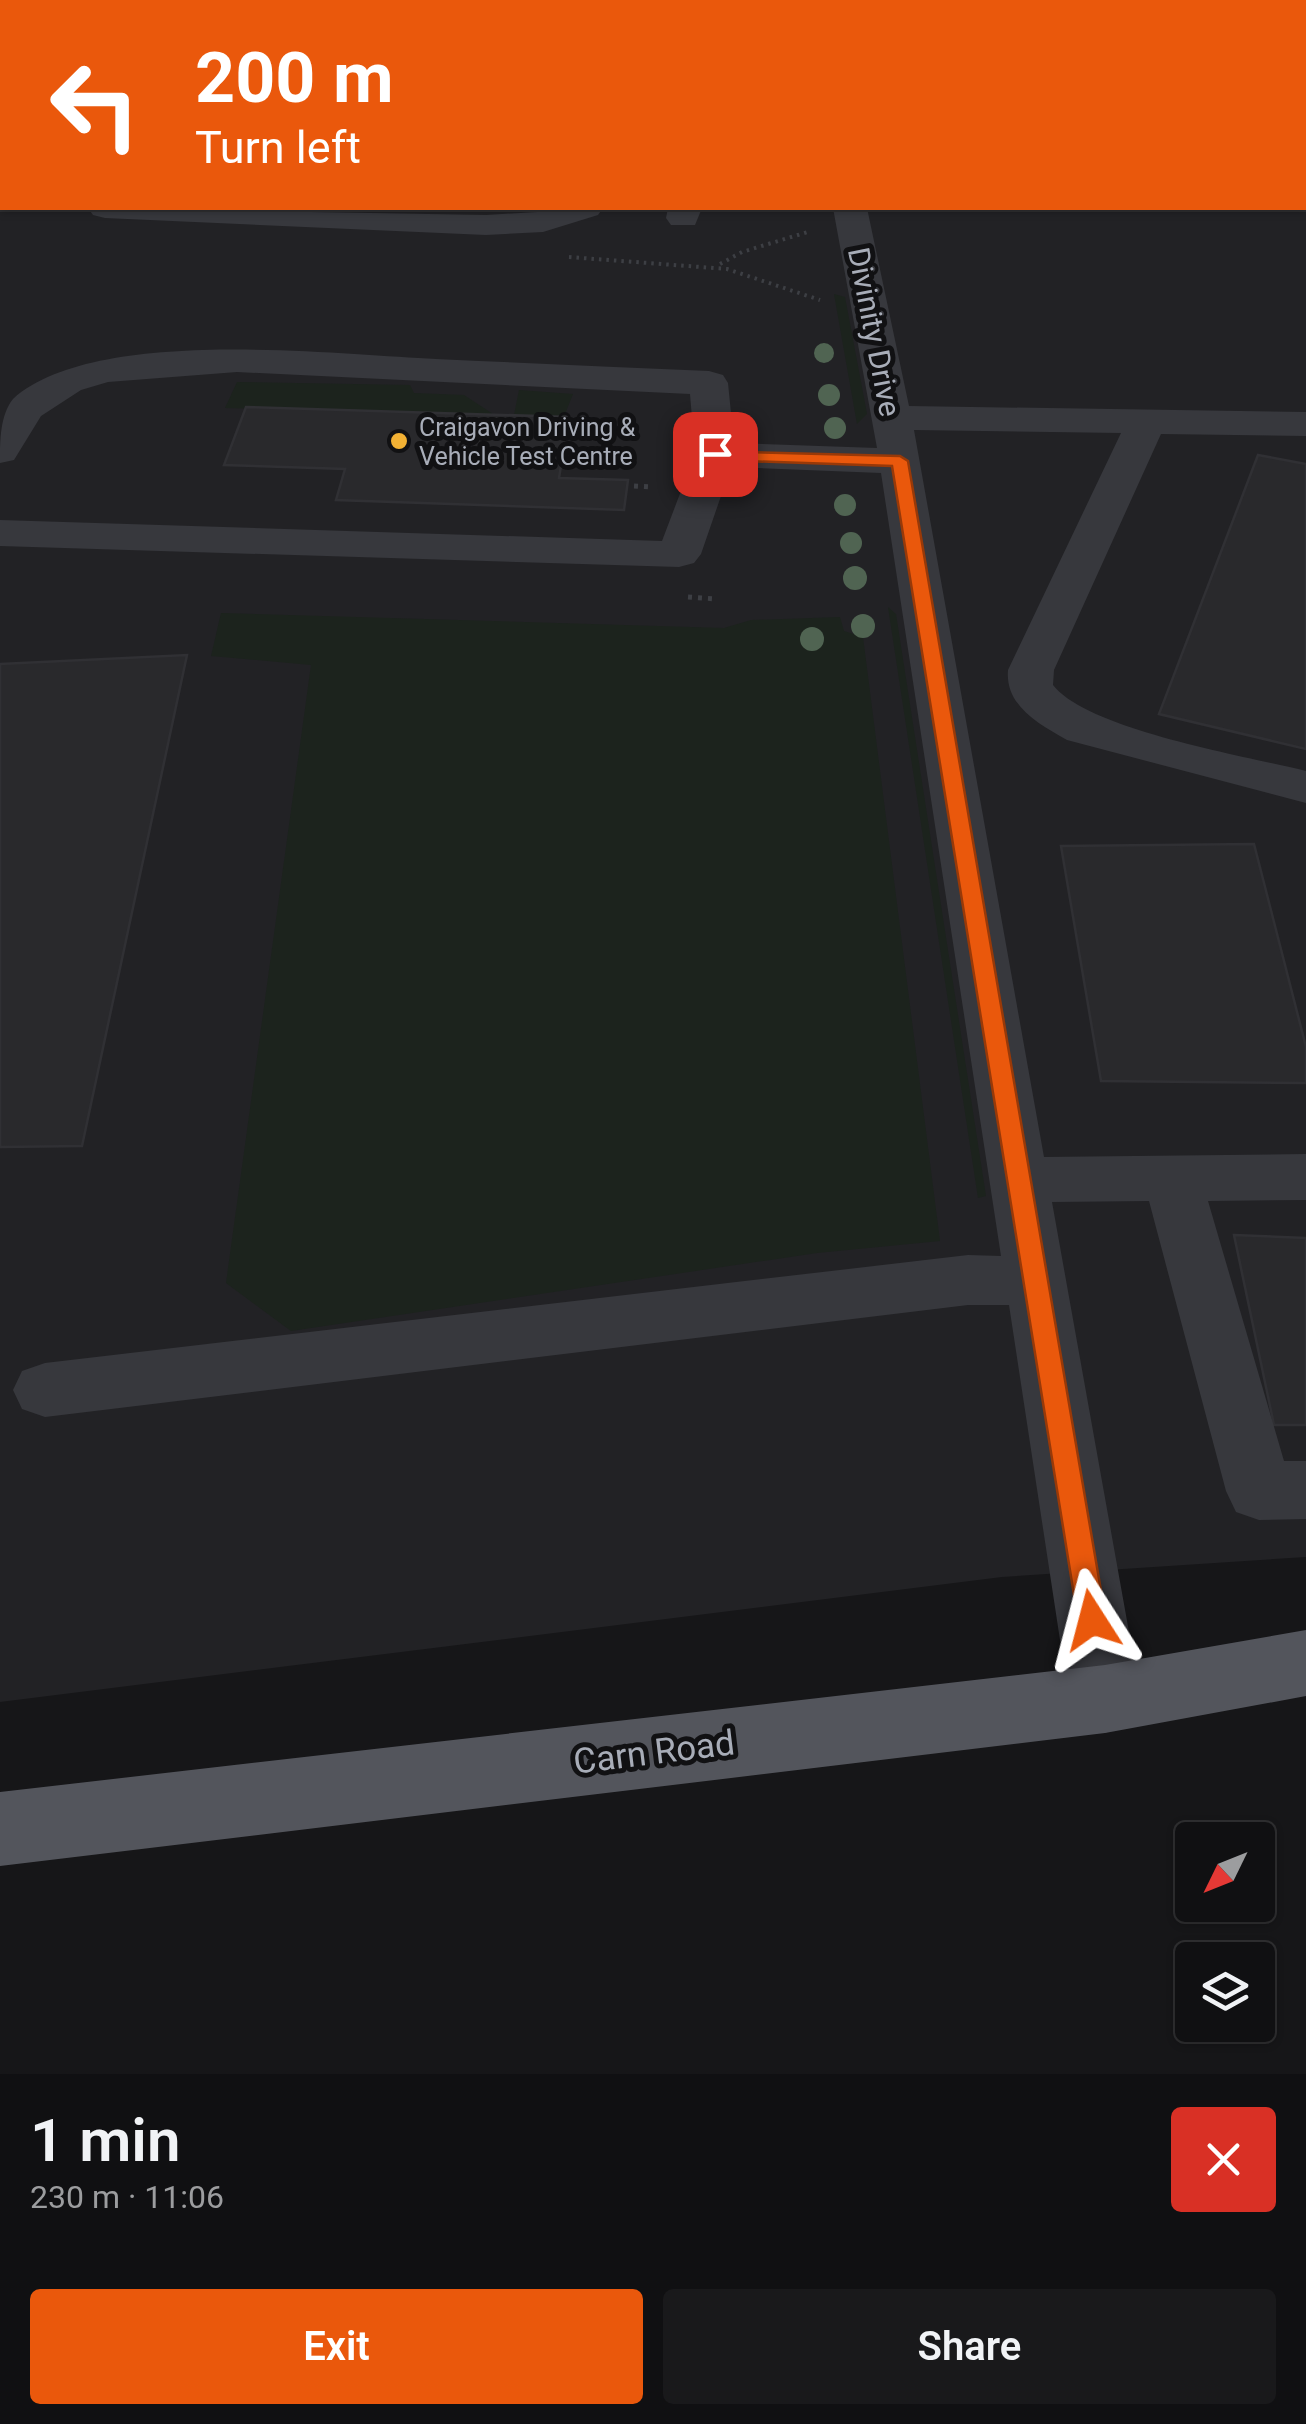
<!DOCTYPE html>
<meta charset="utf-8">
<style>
:root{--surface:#101012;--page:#19191b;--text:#f1f3f6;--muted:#9c9d9f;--line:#303032;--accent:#ea580c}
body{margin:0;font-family:Roboto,sans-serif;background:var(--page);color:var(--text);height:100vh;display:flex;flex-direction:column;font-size:38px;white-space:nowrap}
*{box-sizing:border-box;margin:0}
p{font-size:32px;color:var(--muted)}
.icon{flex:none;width:55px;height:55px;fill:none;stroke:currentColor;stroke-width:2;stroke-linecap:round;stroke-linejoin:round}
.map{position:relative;height:2074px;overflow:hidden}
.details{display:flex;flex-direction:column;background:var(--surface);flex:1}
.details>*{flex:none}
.top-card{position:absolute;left:0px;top:0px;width:1308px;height:210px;box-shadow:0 2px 8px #0004,0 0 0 2px var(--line);background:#ea580c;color:#fff;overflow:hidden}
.needle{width:65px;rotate:227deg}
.fabs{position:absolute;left:1175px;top:1822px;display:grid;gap:20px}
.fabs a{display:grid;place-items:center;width:100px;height:100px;border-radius:10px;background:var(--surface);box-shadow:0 2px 8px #0004,0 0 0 2px var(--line);font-size:50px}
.pin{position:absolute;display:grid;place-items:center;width:85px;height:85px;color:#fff;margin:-42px;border-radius:20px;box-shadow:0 5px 15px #0006}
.me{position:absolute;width:110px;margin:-55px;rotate:351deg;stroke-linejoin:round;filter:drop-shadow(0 0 8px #0008)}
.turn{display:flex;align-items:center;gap:35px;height:210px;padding:0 30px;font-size:45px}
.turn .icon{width:130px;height:130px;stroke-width:2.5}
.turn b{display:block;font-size:70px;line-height:85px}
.round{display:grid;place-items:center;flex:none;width:105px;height:105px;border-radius:10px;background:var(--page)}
.headline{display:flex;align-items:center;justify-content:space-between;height:170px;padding:0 30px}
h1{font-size:60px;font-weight:600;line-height:75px}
.cta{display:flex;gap:20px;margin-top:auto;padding:20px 30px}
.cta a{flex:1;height:115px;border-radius:10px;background:var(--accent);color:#fff;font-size:40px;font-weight:600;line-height:115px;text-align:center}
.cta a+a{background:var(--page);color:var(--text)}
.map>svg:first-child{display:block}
.built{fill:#222225;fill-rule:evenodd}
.green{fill:#1c231d}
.building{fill:#29292c;stroke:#303034;stroke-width:2.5}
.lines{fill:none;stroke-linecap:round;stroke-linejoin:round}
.path-far1{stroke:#3d3f44;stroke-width:4;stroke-dasharray:2.5 5;stroke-linecap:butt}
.path{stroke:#3d3f44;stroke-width:5;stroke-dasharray:4 6;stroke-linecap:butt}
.minor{fill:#37383d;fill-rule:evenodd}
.major{fill:#53555c;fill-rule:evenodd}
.tree{fill:#506452}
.route{fill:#ea580c;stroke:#983908;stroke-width:2.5}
.poi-dot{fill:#f2b134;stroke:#111113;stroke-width:4}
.labels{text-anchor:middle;stroke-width:10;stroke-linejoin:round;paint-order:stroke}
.far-poi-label{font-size:25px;fill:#a8adb8;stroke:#111113;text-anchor:start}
.street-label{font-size:30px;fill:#a8adb8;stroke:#111113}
.near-street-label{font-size:35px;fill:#a8adb8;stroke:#111113}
</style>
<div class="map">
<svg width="1306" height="2074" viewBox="0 0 1306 2074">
<rect width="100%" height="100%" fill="#161618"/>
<path class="built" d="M0,0H1306V1557L1002,1577L0,1702ZM2,2H1305V208H2Z"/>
<g class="green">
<path d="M834,294L845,297L867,414L857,424Z"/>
<path d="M237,382L410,385L414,393L464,395L493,414L225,408Z"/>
<path d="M519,390L573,394L563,419L514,415Z"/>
<path d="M888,607L896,614L986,1196L978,1198Z"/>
<path d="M221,613L724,628L751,620L840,617L844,631L863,637L940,1241L817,1253L291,1331L226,1283L311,665L211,656Z"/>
</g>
<g class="building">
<path d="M309,0H570L308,2Z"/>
<path d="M975,0H1192L1193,2H975Z"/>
<path d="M246,407L569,417L559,478L628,480L624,510L336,500L345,469L224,465Z"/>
<path d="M1258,455L1306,464V749L1159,714Z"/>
<path d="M187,655L82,1146L0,1147V664Z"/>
<path d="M1254,844L1306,1047V1083L1101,1081L1061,846Z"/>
<path d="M1234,1235L1306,1238V1425H1274Z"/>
</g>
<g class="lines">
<g class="path-far1">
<path d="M569,257L727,269L820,300"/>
<path d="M720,264L742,252L811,231"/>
</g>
<g class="path">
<path d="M634,486L651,487"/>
<path d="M688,597L717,599"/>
</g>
<g class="minor">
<path d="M803,0H833V2H804Z"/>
<path d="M1251,0H1281L1282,2H1253Z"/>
<rect x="1305" y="77" width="1" height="18"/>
<rect x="1305" y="133" width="1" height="20"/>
<path d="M88,208L486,215L603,208L598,215L543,232L486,235L105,218L93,215Z"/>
<path d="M668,208H702L695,225H671L666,218Z"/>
<path d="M833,208H867L909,406L1306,412V436L1161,434L1054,670L1053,685C1088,730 1246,756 1306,771V803L1067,740C1039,724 1005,706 1008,670L1121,433L914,430L1044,1157L1306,1154V1200L1208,1201L1284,1461H1306V1519L1259,1520L1236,1512L1226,1491L1149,1201L1052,1202L1141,1699L1130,1723L1105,1733L1080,1723L1069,1699L1009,1305H968L45,1417L22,1409L13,1390L22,1371L45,1363L968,1255L1001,1256L881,473L731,467L701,554L694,563L679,567L0,546V520L662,541L695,454L690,394L237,372L108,382L81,390L41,416L14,460L0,463C0,441 0,415 13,399C94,326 331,354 436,359C527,363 618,367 709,371L723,375L728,383L734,443L877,448Z"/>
</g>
<path class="major" d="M1306,1630V1696L1105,1733L0,1866V1792L1105,1665Z"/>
</g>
<g class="tree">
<circle cx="824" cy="353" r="10"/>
<circle cx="829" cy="395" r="11"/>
<circle cx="835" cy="428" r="11"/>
<circle cx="845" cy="505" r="11"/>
<circle cx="851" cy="543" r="11"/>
<circle cx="855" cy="578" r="12"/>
<circle cx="863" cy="626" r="12"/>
<circle cx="812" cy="639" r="12"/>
</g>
<path class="route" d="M709,451L900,456L908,461L1106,1620L1102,1630L1092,1634L1082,1630L1078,1620L892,466L715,460L707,454Z"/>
<circle class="poi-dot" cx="399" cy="441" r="10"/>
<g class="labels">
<g class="far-poi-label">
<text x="419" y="436">Craigavon Driving &amp;<tspan x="419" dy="29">Vehicle Test Centre</tspan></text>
</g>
<g class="street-label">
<text transform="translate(874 332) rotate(79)" y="10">Divinity Drive</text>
</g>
<g class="near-street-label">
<text transform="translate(654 1752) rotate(-7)" y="12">Carn Road</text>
</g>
</g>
</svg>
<div class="fabs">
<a><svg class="needle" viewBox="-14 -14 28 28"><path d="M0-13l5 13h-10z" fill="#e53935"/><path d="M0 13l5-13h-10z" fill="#9c9d9f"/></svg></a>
<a><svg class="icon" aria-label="layers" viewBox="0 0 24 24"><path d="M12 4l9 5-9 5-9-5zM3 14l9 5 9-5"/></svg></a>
</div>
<div class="pin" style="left:715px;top:454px;background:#d93025"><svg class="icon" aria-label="arrive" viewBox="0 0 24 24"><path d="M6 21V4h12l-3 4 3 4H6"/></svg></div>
<svg class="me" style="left:1092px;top:1620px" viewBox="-20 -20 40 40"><path d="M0-17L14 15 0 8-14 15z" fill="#ea580c" stroke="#fff" stroke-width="4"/></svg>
<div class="top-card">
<div class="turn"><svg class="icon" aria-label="left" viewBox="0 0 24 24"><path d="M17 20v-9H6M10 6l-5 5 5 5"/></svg><div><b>200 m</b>Turn left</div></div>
</div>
</div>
<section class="details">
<div class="headline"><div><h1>1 min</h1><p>230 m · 11:06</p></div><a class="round" style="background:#d93025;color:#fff"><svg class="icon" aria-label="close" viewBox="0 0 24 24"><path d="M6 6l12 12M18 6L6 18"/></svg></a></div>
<div class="cta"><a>Exit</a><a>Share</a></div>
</section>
